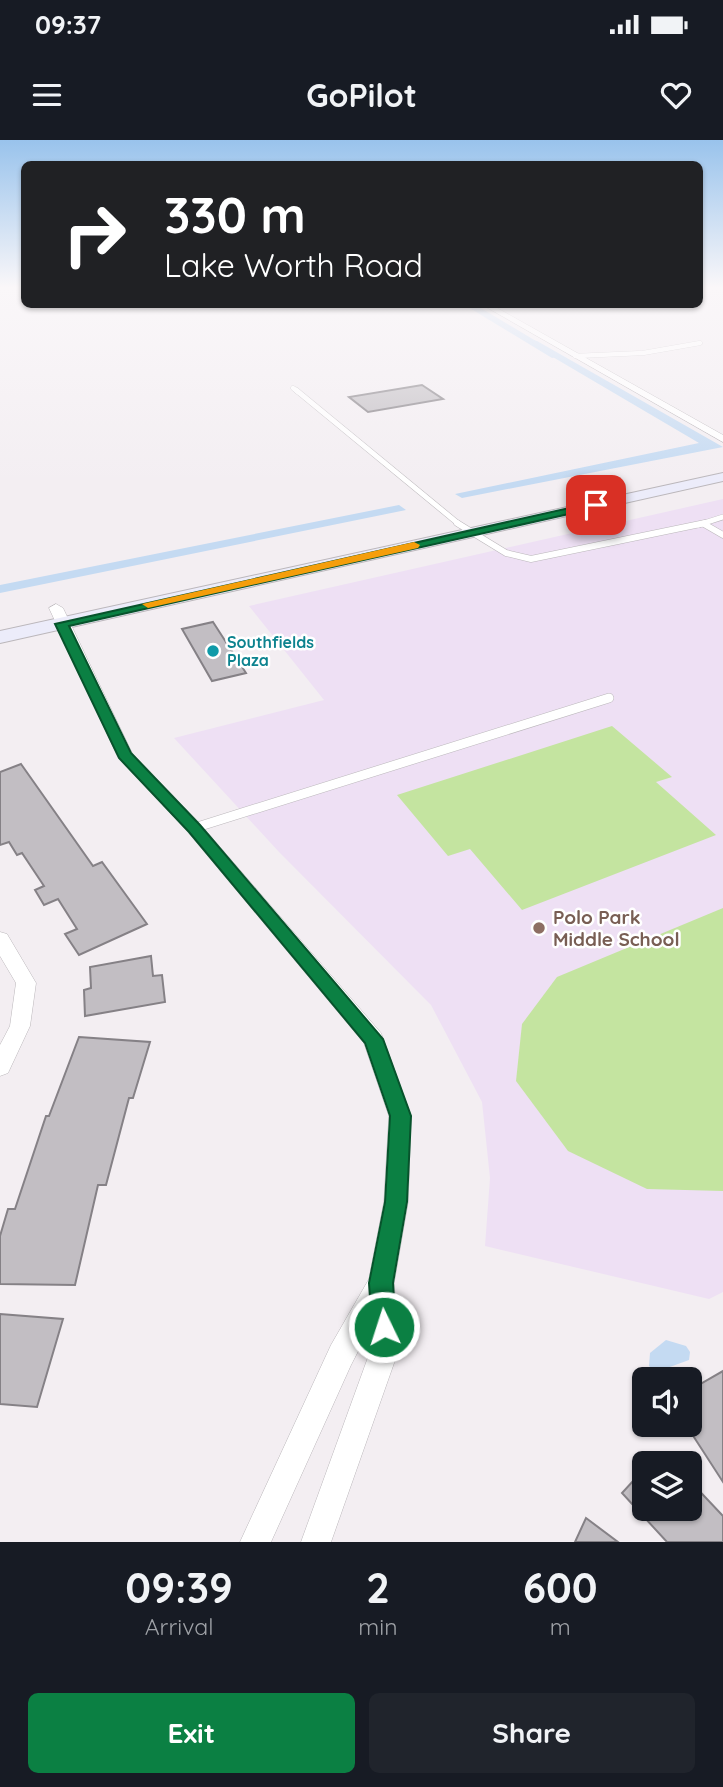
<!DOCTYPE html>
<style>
:root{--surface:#171b24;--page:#20242c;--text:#f1f3f6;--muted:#9ea1a6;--accent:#0b8043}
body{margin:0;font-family:Quicksand,sans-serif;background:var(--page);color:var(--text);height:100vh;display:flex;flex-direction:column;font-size:26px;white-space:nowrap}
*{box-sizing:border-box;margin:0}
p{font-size:23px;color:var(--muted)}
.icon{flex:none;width:38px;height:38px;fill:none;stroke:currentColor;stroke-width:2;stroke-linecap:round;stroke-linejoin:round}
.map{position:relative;height:1402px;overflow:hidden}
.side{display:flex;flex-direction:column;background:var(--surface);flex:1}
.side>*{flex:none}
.banner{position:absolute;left:21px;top:21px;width:682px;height:147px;border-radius:10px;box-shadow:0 2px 5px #0004;background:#202124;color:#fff;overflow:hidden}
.tools{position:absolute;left:632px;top:1227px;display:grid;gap:14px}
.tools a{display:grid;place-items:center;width:70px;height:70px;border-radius:10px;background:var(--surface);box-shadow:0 2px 5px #0004;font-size:35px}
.pin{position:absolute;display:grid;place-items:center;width:60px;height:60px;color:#fff;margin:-30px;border-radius:14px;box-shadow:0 4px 10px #0006}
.me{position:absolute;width:77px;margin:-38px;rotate:356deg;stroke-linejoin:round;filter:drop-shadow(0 0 5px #0008)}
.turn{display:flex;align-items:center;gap:24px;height:147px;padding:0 28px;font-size:32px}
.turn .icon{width:91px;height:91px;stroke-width:2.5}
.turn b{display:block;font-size:49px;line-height:60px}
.eta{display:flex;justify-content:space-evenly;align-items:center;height:119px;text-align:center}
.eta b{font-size:42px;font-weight:700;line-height:49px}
.primary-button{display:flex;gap:14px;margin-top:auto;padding:14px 28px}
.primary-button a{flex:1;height:80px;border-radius:10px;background:var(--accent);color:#fff;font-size:28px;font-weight:700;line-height:80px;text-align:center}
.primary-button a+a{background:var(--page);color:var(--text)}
.status{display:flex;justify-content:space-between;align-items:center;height:49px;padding:0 35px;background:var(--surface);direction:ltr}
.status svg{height:19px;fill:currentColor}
header{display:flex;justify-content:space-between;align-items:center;height:91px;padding:0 28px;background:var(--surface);font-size:32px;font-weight:700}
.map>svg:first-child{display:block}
.education{fill:#eee0f4}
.green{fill:#c4e4a0}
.water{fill:#c4daf2}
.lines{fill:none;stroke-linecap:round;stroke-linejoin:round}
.canal{fill:#c4daf2;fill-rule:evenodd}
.building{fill:#c2bec3;stroke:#858186;stroke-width:2}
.lane-far3-casing{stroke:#bbb7bb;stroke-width:5}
.lane-far2-casing{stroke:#bbb7bb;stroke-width:6}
.lane-far1-casing{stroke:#bbb7bb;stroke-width:7}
.lane-casing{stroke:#bbb7bb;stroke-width:10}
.street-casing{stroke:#bbb7bb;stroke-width:1}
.secondary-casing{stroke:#bbb7bb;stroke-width:2}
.lane-far3{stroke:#fff;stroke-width:4.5}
.lane-far2{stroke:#fff;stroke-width:5}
.lane-far1{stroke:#fff;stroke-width:6}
.lane{stroke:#fff;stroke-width:9}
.street{fill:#fff;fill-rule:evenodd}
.secondary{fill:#ececfa;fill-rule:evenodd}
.route{fill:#0b8043;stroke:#07532c;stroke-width:2}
.slow{fill:#f59e0b}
.culture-dot{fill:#0f9aa8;stroke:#fff;stroke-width:2.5}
.education-dot{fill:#8d6e63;stroke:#fff;stroke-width:2.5}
.labels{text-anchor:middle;stroke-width:5;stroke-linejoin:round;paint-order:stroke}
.far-culture-label{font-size:16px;font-weight:bold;fill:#0d838f;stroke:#fff;text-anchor:start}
.education-label{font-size:19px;font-weight:bold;fill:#785e54;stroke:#fff;text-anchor:start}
</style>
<div class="status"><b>09:37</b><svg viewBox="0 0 49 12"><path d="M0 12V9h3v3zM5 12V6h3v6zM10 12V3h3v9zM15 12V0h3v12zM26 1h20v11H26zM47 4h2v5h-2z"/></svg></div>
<header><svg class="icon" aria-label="menu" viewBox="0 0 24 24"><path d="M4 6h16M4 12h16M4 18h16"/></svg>GoPilot<svg class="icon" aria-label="heart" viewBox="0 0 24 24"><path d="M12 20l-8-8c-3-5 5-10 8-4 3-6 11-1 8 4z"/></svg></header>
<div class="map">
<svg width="723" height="1402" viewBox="0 0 723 1402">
<rect width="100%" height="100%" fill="#f3eef2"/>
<path class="education" d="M723,359V1152L709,1159L485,1106L490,1038L482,962L431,865L279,712L174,598L324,560L249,466Z"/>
<g class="green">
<path d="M612,586L672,637L656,642L716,695L522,770L470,709L448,716L397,655Z"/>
<path d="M723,768V1051L647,1049L568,1011L516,941L522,884L557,837Z"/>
</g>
<g class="water">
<path d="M531,200L537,201L723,307L462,358L455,354L699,303L529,203Z"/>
<path d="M399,365L406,370L0,453V445Z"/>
<path d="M666,1200L686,1206L690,1212L689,1220L656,1232L649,1226L650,1213Z"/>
</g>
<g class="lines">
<path class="canal" d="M463,164H474L561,216L552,218Z"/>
</g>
<g class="building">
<path d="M422,245L443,259L368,272L349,257Z"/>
<path d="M213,482L246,533L212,541L182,489Z"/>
<path d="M21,624L93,726L102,722L147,784L79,815L65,794L77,789L58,759L44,765L35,750L44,746L22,713L17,715L9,702L0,705V632Z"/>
<path d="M151,816L153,836L162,835L165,862L85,876L84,850L91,848L90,827Z"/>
<path d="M79,897L150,902L133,958H129L106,1045H98L75,1145L0,1144V1096L8,1069H15L46,976H49Z"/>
<path d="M0,1174L63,1179L37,1267L0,1264Z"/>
<path d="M723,1231V1342L690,1291V1250Z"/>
<path d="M644,1329V1368H690V1341L723,1376V1402H667L622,1353Z"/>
<path d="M586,1378L618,1402H575Z"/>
</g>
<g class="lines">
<defs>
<g id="lane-far3">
<path d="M575,216L643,213L700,203"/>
<path d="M293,248L298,252"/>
</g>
<g id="lane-far2">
<path d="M296,250L460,385"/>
<path d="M698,385L723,377"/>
</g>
<g id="lane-far1">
<path d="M457,383L506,413L531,419L705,383"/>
<path d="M704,384L723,395"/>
</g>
<path id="lane" d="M194,688L609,558"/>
<g id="street">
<path d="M481,164H490L723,295V302Z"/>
<path d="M56,464L63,468L132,613L200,684L381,893L411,976L408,1062L394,1143L399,1209L331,1402H301L371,1209L370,1188L351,1225L271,1402H240L331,1205L369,1139L384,1062L389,976L364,903L188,692L117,615L49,468Z"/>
<path d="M0,792L7,794L36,843L30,886L8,933L0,936V905L10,886L16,843L0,816Z"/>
</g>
<path id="secondary" d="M723,333V341L0,503V491Z"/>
</defs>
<use href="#lane-far3" class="lane-far3-casing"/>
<use href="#lane-far2" class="lane-far2-casing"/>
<use href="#lane-far1" class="lane-far1-casing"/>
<use href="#lane" class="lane-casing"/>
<use href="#street" class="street-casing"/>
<use href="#secondary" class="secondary-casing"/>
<use href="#lane-far3" class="lane-far3"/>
<use href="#lane-far2" class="lane-far2"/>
<use href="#lane-far1" class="lane-far1"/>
<use href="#lane" class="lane"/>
<use href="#street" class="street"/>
<use href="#secondary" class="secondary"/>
</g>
<linearGradient id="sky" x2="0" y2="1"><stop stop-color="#99c3ec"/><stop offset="0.43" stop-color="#faf7f9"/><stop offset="1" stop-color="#faf7f9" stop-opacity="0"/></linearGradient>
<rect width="723" height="343" fill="url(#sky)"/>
<path class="route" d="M596,362L600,363V367L69,486L131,613L200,685L383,899L411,976L407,1062L393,1143L396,1187L393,1196L384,1199L375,1196L372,1187L369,1143L385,1062L390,976L365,903L189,692L119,618L55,484Z"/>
<path class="slow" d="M414,402L420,405L418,408L148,468L142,464Z"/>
<circle class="culture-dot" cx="213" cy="511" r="7"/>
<circle class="education-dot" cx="539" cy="788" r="7"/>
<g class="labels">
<g class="far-culture-label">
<text x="227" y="508">Southfields<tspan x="227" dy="18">Plaza</tspan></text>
</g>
<g class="education-label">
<text x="553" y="784">Polo Park<tspan x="553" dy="22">Middle School</tspan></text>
</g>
</g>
</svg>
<div class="tools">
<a><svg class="icon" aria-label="sound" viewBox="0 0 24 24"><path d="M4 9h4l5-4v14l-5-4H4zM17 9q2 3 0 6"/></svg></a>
<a><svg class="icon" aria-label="layers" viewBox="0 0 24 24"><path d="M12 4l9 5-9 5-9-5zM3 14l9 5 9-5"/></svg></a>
</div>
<div class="pin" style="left:596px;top:365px;background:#d93025"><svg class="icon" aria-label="arrive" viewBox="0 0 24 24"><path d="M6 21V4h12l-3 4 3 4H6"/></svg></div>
<svg class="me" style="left:384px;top:1187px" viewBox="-20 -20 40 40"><circle r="17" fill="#0b8043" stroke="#fff" stroke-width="3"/><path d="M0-11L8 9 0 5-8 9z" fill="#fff"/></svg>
<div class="banner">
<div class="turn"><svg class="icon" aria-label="right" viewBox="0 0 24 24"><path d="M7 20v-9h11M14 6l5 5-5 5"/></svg><div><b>330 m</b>Lake Worth Road</div></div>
</div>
</div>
<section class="side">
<div class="eta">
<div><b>09:39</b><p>Arrival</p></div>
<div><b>2</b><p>min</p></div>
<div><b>600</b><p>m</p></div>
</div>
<div class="primary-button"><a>Exit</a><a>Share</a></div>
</section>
